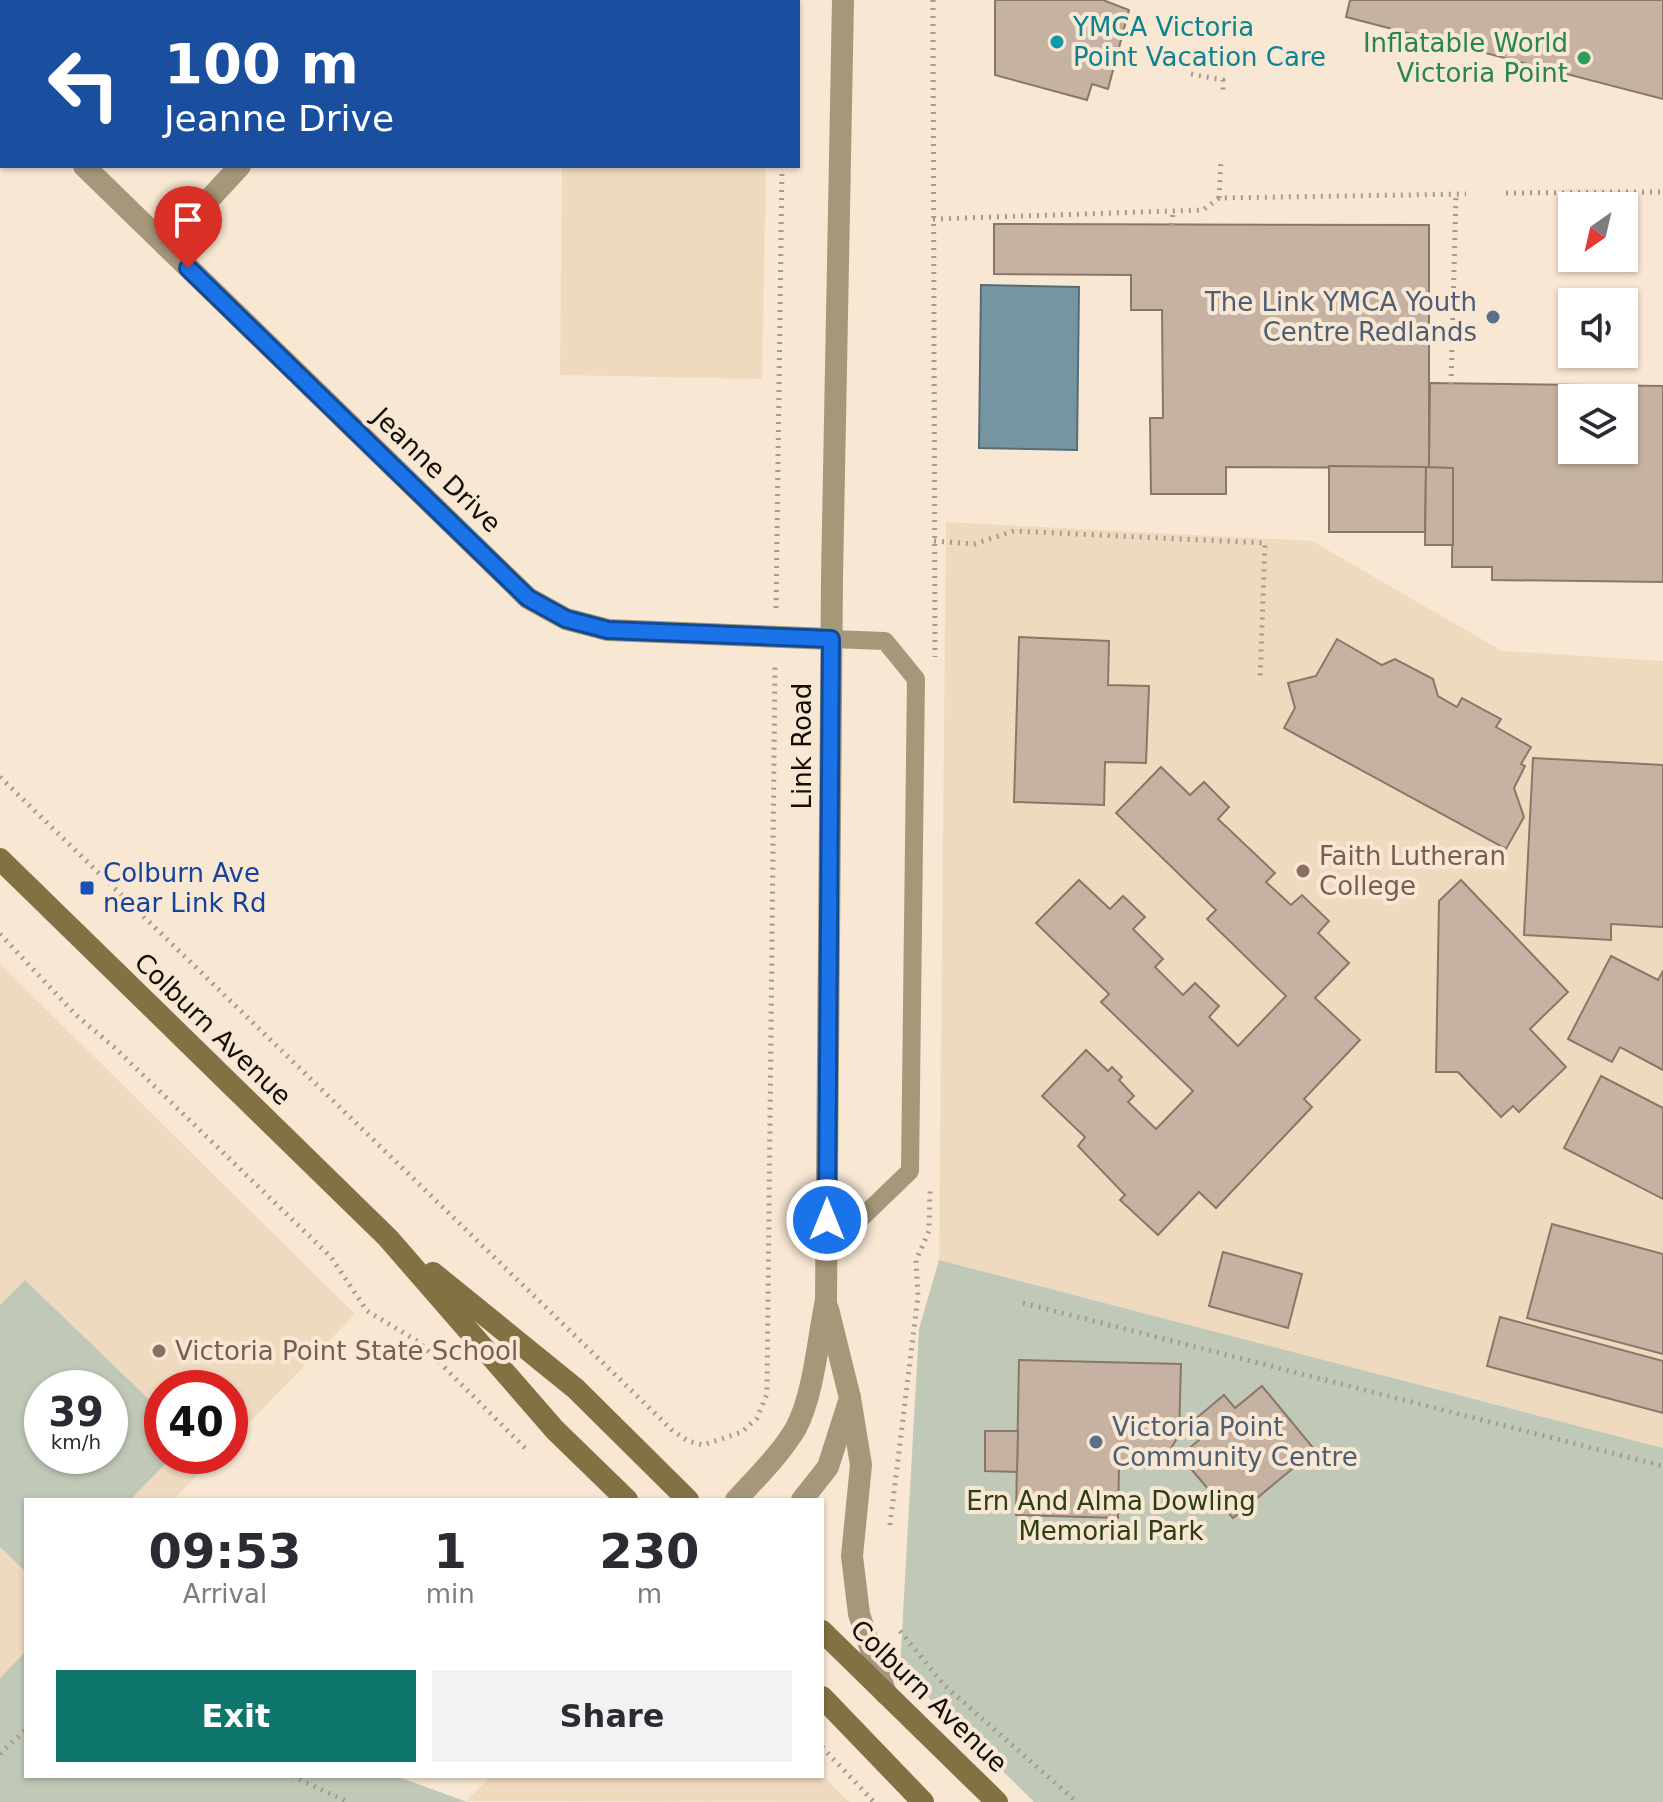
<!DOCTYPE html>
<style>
:root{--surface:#fff;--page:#f2f2f3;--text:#2b2b33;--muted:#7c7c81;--accent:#0f766e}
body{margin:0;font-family:"DejaVu Sans",sans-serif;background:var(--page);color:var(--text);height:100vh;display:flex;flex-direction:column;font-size:30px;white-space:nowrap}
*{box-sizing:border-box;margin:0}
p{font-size:26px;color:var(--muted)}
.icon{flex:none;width:44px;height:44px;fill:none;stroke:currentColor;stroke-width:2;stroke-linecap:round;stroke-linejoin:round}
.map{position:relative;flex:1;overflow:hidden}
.sheet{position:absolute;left:24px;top:1498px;width:800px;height:280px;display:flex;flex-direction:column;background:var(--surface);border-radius:0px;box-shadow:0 2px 6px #0004}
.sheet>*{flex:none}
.hud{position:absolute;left:0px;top:0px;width:800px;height:168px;box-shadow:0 2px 6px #0004;background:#1a4fa0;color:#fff;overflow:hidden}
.needle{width:52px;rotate:214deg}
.fabs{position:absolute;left:1558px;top:192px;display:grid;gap:16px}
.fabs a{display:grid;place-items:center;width:80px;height:80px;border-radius:0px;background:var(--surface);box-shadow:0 2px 6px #0004;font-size:40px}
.speed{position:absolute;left:24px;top:1370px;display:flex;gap:16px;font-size:40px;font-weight:700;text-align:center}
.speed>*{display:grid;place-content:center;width:104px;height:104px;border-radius:50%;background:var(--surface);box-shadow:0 2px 6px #0004;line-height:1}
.speed small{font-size:20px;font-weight:400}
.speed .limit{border:12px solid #d22;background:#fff;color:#111}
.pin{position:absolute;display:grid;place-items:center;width:68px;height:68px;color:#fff;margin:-82px -34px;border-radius:50% 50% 50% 0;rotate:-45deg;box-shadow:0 0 8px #0007}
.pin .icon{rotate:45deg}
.me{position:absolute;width:88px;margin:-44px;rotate:0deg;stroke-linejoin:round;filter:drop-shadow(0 0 6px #0008)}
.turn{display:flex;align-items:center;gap:28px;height:168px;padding:0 32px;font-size:36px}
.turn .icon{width:104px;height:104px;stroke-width:2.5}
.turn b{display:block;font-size:56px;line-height:68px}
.eta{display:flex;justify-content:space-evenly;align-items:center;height:136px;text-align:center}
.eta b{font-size:48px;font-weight:700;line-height:56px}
.button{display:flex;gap:16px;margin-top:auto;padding:16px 32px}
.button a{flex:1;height:92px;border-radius:0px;background:var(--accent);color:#fff;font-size:32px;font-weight:700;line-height:92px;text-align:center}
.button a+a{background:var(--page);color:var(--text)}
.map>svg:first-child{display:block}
.built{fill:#efdac0;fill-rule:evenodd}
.green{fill:#c0c9b7;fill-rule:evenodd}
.water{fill:#7695a3;stroke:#586c74;stroke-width:2}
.building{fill:#c5b2a2;stroke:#897768;stroke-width:2;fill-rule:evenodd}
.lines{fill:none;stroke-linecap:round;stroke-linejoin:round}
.path{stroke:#a79a8b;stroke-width:5;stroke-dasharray:2 6;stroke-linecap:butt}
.service{stroke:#a5987a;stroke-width:18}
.minor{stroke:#a5987a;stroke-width:22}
.tertiary{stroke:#a5987a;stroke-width:22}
.secondary{stroke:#847143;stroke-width:22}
.route-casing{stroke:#114b97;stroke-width:20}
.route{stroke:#1a73e8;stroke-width:14}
.culture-dot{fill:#0f9aa8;stroke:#f7e7d3;stroke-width:3}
.leisure-dot{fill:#2e9e5b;stroke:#f7e7d3;stroke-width:3}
.service-dot{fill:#5c6f8a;stroke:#f7e7d3;stroke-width:3}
.education-dot{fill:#8d6e63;stroke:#f7e7d3;stroke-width:3}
.transit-dot{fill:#1a4fb4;stroke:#f7e7d3;stroke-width:3}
.labels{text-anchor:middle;stroke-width:8;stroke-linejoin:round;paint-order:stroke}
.culture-label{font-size:26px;fill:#0d838f;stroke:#f7e7d3;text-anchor:start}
.leisure-label{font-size:26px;fill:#27864d;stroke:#f7e7d3;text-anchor:end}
.service-label{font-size:26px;fill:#4e5e75;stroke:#f7e7d3;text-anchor:end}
.street-label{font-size:26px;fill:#120d07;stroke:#f7e7d3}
.education-label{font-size:26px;fill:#785e54;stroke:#f7e7d3;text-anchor:start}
.transit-label{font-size:26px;fill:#164399;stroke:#f7e7d3;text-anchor:start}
.park-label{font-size:26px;fill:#2c3e12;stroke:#f7e7d3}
</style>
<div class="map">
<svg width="1663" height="1802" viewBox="0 0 1663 1802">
<rect width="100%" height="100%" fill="#f7e7d3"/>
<g class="built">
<path d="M562,166H766L762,379L560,375Z"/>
<path d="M946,522L1312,541L1502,651L1663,661V1448L939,1260Z"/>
<path d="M0,964L355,1314L230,1442V1388H162V1456H216L173,1500H26V1651L0,1678ZM42,1388H110V1456H42Z"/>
<path d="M822,1775L849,1802L466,1801L492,1776Z"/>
</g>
<g class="green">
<path d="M939,1260L1663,1448V1802H1034L900,1669L919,1329Z"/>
<path d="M25,1280L162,1412V1456H173L130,1500H26V1572L0,1547V1305ZM42,1388H110V1456H42Z"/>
<path d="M26,1651V1776H396L467,1802H0V1678Z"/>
</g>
<path class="water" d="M981,285L1079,287L1077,450L979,448Z"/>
<g class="building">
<path d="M995,0H1103L1129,10L1108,89L1092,84L1087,100L995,75Z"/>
<path d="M1350,0H1663V99L1346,17Z"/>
<path d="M994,224L1429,225V468L1226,467V494H1151L1150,418H1163L1162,310H1131V275L994,274Z"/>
<path d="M1430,383L1663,386V582L1492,580V567H1452L1453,468H1429ZM1572,398H1624V450H1572Z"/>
<path d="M1329,466L1426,467L1425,532H1329Z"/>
<path d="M1426,467L1453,468V545H1425Z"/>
<path d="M1019,637L1109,641L1108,685L1149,686L1146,763L1105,762L1104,805L1014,802Z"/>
<path d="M1337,639L1382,665L1395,659L1433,679L1438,696L1457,707L1462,698L1501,719L1496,727L1531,747L1521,764L1525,766L1514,788L1524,817L1506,849L1284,728L1295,708L1288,683L1316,676Z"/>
<path d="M1533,758L1663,765V927L1611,924V940L1524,935Z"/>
<path d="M1161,767L1190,795L1204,782L1229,807L1218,819L1275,873L1266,882L1291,905L1302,895L1329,921L1318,933L1349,963L1315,998L1360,1040L1304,1099L1312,1107L1216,1208L1199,1192L1158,1235L1120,1200L1125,1195L1078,1146L1085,1137L1042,1096L1086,1050L1108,1071L1112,1067L1122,1077L1119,1080L1134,1096L1128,1102L1156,1129L1193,1091L1101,1002L1109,994L1036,923L1079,880L1110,909L1123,896L1145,917L1133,929L1163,959L1155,967L1183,995L1195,983L1219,1006L1209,1017L1238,1046L1286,996L1207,919L1216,910L1116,813Z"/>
<path d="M1461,880L1568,992L1530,1029L1566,1067L1519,1112L1513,1106L1501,1117L1458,1072H1436L1439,901Z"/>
<path d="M1611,956L1658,980L1663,971V1070L1620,1047L1612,1062L1568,1039Z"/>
<path d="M1601,1076L1663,1108V1199L1564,1148Z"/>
<path d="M1552,1224L1663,1254V1354L1527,1318Z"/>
<path d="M1223,1252L1302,1274L1288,1328L1209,1306Z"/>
<path d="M1500,1317L1663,1361V1413L1487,1366Z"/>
<path d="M1019,1360L1181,1364L1179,1435L1170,1450H1162V1468L1119,1467L1118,1518L1016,1515Z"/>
<path d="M1262,1386L1315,1450L1233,1518L1180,1456L1205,1435L1193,1421L1224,1395L1235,1408Z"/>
<path d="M985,1431H1018L1017,1472L985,1471Z"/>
</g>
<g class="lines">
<g class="path">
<path d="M933,0L935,657"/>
<path d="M784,2V0"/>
<path d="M1191,74L1223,80V91"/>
<path d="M1506,193L1663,192"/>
<path d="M1219,198L1221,159"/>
<path d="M933,219L1203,210L1219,198L1466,194"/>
<path d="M1172,225L1173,211"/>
<path d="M1451,384L1456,194"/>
<path d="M934,541L974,544L1014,531L1265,543L1260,681"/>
<path d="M776,608L782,166"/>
<path d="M0,777L672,1430L688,1441L703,1445L742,1432L757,1418L767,1394L775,666"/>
<path d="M0,934L76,1015L115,1048L331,1257L367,1311L419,1342L528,1451"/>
<path d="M1023,1303L1663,1466"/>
<path d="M890,1525L918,1296L916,1260L929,1231L930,1191"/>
<path d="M900,1631L945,1686L1077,1802"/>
<path d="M822,1747L874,1802"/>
<path d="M0,1754L26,1729"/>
<path d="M292,1776L348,1802"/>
</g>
<path class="service" d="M827,1251L910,1171L916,679L885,641L831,639"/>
<g class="minor">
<path d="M318,0V2"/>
<path d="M0,85L2,86"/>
<path d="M84,166L528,598L566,619L608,630L831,639"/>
<path d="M166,246L240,166"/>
</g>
<g class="tertiary">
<path d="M850,1398L861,1465L852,1556L859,1614L886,1694"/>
<path d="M736,1500C757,1477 780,1455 796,1428C814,1394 818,1338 826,1300L832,578L843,0"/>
<path d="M802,1500L828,1467L850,1398L828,1309"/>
</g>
<g class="secondary">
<path d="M0,859L388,1238L555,1430L627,1500"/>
<path d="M433,1273L576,1389L688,1500"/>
<path d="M822,1631L997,1802"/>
<path d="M822,1697L923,1802"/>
</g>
</g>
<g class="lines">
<defs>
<path id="route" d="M188,268L528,598L566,619L608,630L831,639L827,1220"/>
</defs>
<use href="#route" class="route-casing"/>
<use href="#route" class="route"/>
</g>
<circle class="culture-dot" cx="1057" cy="42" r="8"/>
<circle class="leisure-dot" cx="1584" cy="58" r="8"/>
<g class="service-dot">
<circle cx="1493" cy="317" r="8"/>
<circle cx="1096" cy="1442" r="8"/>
</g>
<g class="education-dot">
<circle cx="1303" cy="871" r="8"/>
<circle cx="159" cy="1351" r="8"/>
</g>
<rect class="transit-dot" x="79" y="880" width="16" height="16" rx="4"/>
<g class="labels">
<g class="culture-label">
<text x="1073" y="36">YMCA Victoria<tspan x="1073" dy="30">Point Vacation Care</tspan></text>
</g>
<g class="leisure-label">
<text x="1568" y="52">Inflatable World<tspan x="1568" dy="30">Victoria Point</tspan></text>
</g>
<g class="service-label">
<text x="1477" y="311">The Link YMCA Youth<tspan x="1477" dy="30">Centre Redlands</tspan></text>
<text x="1112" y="1436" text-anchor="start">Victoria Point<tspan x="1112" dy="30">Community Centre</tspan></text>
</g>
<g class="street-label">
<text transform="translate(437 470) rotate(44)" y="9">Jeanne Drive</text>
<text transform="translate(802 746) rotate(-90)" y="9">Link Road</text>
<text transform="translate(213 1029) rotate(44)" y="9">Colburn Avenue</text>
<text transform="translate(929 1696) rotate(44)" y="9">Colburn Avenue</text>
</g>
<g class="education-label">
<text x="1319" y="865">Faith Lutheran<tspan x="1319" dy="30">College</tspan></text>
<text x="175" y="1360">Victoria Point State School</text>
</g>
<g class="transit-label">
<text x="103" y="882">Colburn Ave<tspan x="103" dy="30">near Link Rd</tspan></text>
</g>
<g class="park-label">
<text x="1111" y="1510">Ern And Alma Dowling<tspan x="1111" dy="30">Memorial Park</tspan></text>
</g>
</g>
</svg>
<div class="fabs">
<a><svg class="needle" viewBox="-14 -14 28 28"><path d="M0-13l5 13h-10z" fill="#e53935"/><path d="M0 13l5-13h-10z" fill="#7c7c81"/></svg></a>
<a><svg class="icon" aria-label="sound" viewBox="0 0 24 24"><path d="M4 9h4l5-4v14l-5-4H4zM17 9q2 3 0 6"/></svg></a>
<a><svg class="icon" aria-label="layers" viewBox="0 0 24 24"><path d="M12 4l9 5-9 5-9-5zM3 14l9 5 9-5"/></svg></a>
</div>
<div class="speed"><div>39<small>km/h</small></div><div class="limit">40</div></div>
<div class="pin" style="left:188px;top:268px;background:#d93025"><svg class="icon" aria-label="arrive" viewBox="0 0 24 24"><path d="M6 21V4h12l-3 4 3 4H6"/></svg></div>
<svg class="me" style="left:827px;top:1220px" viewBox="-20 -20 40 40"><circle r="17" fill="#1a73e8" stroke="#fff" stroke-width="3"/><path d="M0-11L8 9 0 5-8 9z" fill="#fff"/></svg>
<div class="hud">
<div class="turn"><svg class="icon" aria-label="left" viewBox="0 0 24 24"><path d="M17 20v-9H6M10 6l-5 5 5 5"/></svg><div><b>100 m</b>Jeanne Drive</div></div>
</div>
<section class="sheet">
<div class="eta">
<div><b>09:53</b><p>Arrival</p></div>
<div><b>1</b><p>min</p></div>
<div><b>230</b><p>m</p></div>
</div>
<div class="button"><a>Exit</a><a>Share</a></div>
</section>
</div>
